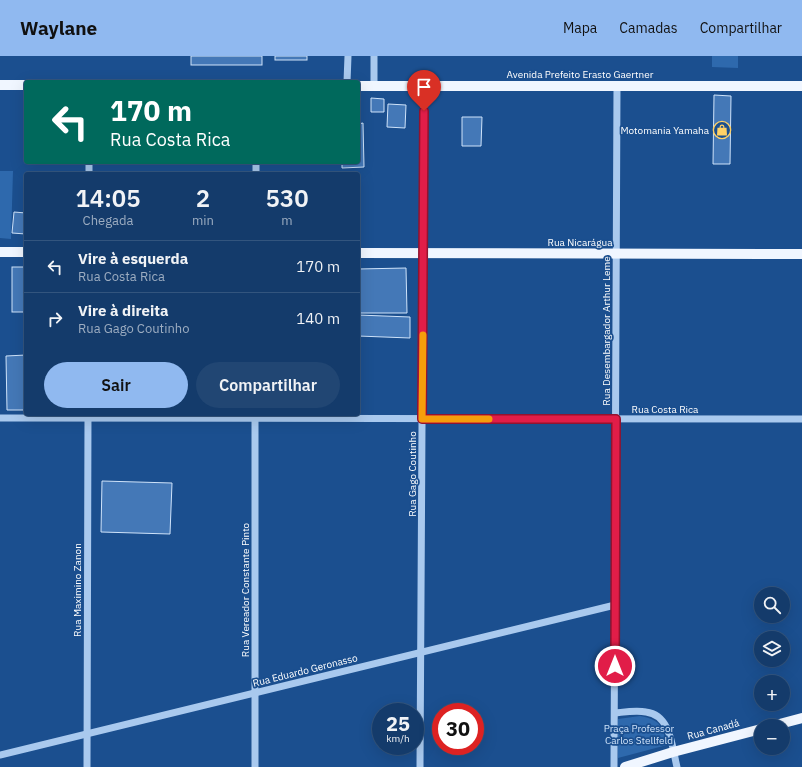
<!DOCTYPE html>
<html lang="pt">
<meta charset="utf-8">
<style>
:root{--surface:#143b6b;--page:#214673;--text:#f1f3f6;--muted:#9dadc1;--line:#33557e;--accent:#90b9f0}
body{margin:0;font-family:"IBM Plex Sans",sans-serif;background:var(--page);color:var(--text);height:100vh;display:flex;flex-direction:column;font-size:15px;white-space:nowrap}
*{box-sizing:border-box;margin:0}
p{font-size:13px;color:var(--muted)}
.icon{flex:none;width:22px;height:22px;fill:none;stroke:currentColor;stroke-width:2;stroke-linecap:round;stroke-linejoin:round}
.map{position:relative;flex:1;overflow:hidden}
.sheet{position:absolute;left:24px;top:116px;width:336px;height:244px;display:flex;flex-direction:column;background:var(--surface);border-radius:4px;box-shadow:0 4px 16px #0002,0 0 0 1px var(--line)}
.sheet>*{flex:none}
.top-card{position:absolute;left:24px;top:24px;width:336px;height:84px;border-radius:4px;box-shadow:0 4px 16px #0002,0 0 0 1px var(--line);background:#00695c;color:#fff;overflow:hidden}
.buttons{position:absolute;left:754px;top:531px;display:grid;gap:8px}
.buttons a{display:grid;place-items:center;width:36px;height:36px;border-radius:50%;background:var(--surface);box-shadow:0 4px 16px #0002,0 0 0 1px var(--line);font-size:20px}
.speed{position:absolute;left:372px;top:647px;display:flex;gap:8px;font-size:20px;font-weight:700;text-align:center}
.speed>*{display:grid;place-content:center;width:52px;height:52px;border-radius:50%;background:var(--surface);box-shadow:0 4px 16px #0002,0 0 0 1px var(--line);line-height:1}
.speed small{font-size:10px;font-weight:400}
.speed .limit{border:6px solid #d22;background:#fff;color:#111}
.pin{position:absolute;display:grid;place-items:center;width:34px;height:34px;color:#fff;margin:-41px -17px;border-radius:50% 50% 50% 0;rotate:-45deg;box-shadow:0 0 4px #0007}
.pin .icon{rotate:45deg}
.me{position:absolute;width:44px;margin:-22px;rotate:0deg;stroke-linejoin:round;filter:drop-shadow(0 0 3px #0008)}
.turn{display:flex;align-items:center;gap:14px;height:84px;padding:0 20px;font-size:18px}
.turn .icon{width:52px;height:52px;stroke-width:2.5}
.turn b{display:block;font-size:28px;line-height:34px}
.eta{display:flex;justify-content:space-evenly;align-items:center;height:68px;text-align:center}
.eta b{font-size:24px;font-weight:600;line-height:28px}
.button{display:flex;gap:8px;margin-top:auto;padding:8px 20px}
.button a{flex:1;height:46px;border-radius:24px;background:var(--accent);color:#111;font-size:16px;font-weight:600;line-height:46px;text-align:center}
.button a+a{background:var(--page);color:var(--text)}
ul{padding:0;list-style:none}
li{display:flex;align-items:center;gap:12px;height:52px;padding:0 20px;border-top:1px solid var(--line)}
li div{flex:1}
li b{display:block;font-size:15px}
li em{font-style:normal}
header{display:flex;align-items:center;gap:24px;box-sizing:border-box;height:56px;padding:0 20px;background:var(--accent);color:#111}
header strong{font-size:19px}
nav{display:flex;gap:22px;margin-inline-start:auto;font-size:14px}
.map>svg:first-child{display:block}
.green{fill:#2e69ad}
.building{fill:#4478b7;stroke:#cfe3fa}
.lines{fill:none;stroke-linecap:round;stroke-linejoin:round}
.minor{stroke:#a9c9ee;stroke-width:7}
.major{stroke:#f0f6ff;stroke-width:10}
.route-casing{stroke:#92132f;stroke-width:10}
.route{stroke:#e11d48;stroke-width:7}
.slow{stroke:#f59e0b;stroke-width:7}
.labels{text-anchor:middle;stroke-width:3.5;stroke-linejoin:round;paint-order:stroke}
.street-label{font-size:10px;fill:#fff;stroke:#1b4f8f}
.poi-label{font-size:10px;fill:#fff;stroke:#1b4f8f;text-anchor:end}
.park-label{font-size:10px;fill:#cfe3fa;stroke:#1b4f8f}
</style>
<header>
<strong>Waylane</strong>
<nav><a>Mapa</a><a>Camadas</a><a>Compartilhar</a></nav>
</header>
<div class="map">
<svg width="802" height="711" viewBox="0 0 802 711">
<rect width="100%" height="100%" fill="#1b4f8f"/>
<g class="green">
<path d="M712,0H738V12L712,11Z"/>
<path d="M0,115H13L11,183L0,182Z"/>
<path d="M640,660C661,664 662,670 667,689L618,702V663Z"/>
</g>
<g class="building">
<rect x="191" y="0" width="71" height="9"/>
<rect x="275" y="0" width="32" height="4"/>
<path d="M714,39L731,40L730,108H713Z"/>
<path d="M371,42L384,43V56H371Z"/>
<path d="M388,48L406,49L405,72L387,71Z"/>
<path d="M462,61H482L481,90H462Z"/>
<path d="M363,67L364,111L342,112V106H358V68Z"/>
<path d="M14,156L26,157V178L12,177Z"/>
<rect x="12" y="211" width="14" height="45"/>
<path d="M406,212L407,257H359L358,213Z"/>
<path d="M358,259L410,261V282L358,280Z"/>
<path d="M26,299V354H7L6,300Z"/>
<path d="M102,425L172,427L170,478L101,476Z"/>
</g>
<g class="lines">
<g class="minor">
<path d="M347,26L348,0"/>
<path d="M374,30V0"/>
<path d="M89,118V106"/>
<path d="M256,118V106"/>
<path d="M0,362L802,363"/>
<path d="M615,657C625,656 636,654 646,656C671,659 672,691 677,711"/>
<path d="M0,699L615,549"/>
<path d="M87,711L88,359"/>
<path d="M255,711V358"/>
<path d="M420,711L424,30"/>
<path d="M614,711L617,30"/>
</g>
<g class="major">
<path d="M0,29H26"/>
<path d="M358,30H802"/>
<path d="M0,196H26"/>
<path d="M358,197L802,198"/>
<path d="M772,670L802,662"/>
<path d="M625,711L673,696L761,673"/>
</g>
</g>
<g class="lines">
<defs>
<path id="route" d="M424,55L422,363H616L615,610"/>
</defs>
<use href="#route" class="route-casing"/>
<use href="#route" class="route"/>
<path class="slow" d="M423,279L422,363H489"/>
</g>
<defs>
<symbol id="shop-ring" viewBox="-11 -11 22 22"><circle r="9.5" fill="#1b4f8f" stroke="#ffd166" stroke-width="1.5"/><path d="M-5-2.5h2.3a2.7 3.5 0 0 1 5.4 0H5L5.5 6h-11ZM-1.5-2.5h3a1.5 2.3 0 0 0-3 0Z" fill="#ffd166"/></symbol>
</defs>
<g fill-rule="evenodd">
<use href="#shop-ring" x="712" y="64" width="20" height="20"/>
</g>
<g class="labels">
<g class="street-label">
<text x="580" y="22">Avenida Prefeito Erasto Gaertner</text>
<text x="580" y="190">Rua Nicarágua</text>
<text transform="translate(606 275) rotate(-90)" y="4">Rua Desembargador Arthur Leme</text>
<text x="665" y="357">Rua Costa Rica</text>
<text transform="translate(412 418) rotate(-90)" y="4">Rua Gago Coutinho</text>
<text transform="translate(77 534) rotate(-90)" y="4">Rua Maximino Zanon</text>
<text transform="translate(245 534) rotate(-90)" y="4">Rua Vereador Constante Pinto</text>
<text transform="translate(305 614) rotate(-14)" y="4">Rua Eduardo Geronasso</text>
<text transform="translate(713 673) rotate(-15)" y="4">Rua Canadá</text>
</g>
<g class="poi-label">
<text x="709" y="78">Motomania Yamaha</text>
</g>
<g class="park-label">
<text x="639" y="676">Praça Professor<tspan x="639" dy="12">Carlos Stellfeld</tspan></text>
</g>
</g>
</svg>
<div class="buttons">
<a><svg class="icon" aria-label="search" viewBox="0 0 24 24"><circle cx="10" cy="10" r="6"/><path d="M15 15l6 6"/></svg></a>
<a><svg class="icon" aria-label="layers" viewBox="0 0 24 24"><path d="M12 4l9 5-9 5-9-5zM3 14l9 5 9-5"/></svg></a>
<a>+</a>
<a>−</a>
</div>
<div class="speed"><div>25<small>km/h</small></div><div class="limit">30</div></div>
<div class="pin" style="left:424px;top:55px;background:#d93025"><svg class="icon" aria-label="arrive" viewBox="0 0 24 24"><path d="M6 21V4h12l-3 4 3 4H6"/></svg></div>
<svg class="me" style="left:615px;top:610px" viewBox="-20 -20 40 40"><circle r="17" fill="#e11d48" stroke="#fff" stroke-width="3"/><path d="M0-11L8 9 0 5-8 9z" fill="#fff"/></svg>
<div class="top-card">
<div class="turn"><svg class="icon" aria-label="left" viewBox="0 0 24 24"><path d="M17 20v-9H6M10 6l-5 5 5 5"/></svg><div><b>170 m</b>Rua Costa Rica</div></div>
</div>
<section class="sheet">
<div class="eta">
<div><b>14:05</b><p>Chegada</p></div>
<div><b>2</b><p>min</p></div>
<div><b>530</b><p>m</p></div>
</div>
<ul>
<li><svg class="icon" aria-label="left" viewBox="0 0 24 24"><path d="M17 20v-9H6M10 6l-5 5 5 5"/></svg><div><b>Vire à esquerda</b><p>Rua Costa Rica</p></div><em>170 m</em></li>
<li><svg class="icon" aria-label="right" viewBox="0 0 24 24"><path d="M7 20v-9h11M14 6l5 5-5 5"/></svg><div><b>Vire à direita</b><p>Rua Gago Coutinho</p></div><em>140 m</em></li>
</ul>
<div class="button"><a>Sair</a><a>Compartilhar</a></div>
</section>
</div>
